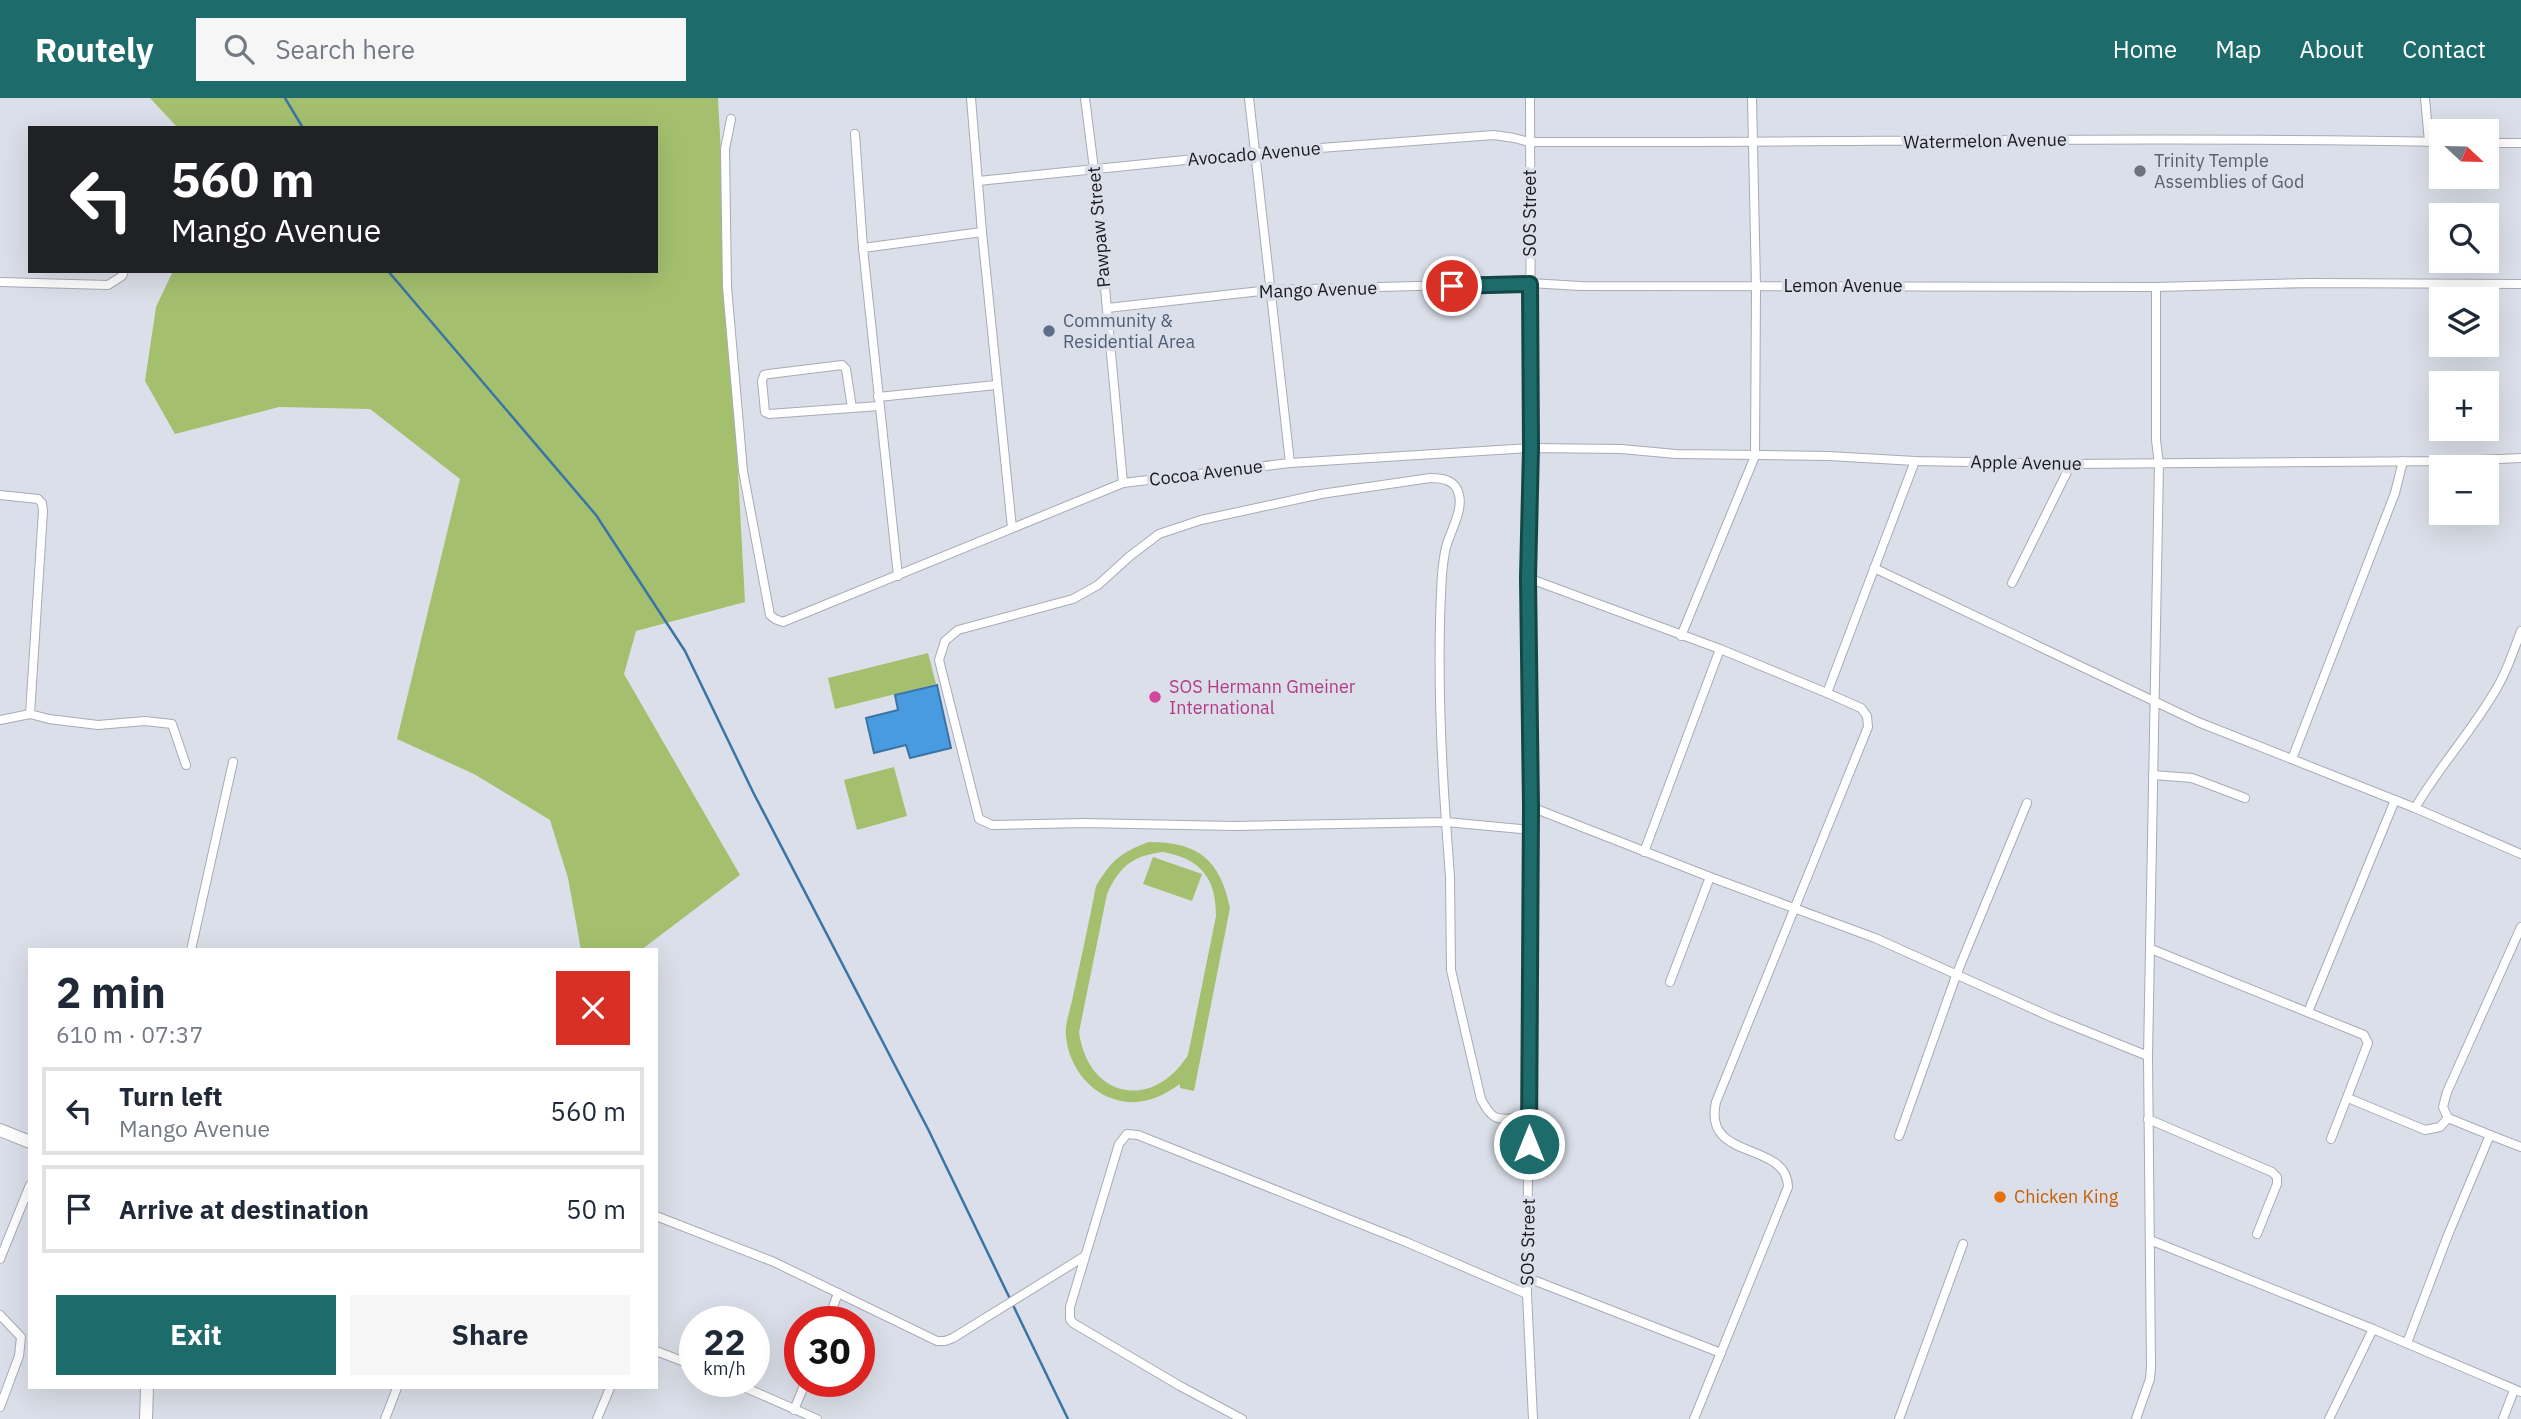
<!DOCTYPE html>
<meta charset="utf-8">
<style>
:root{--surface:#fff;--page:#f6f6f7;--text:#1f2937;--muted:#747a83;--line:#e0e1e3;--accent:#1e6b6c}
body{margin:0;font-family:"IBM Plex Sans",sans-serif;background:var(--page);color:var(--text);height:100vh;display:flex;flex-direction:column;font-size:26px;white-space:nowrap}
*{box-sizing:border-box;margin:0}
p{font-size:23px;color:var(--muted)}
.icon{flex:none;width:38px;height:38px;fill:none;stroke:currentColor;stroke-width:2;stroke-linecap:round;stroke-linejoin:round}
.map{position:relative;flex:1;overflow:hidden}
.side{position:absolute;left:28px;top:850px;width:630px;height:441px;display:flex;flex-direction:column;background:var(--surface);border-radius:0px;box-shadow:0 7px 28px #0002}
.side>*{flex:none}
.top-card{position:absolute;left:28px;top:28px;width:630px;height:147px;border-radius:0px;box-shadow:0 7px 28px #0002;background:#202124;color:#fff;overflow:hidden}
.needle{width:46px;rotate:112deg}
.controls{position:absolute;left:2429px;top:21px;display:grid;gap:14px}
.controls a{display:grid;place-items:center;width:70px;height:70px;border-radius:0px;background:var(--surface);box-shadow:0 7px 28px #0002;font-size:35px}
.speed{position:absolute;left:679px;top:1208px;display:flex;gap:14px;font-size:35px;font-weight:700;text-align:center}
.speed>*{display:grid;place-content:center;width:91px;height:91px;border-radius:50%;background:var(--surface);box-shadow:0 7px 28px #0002;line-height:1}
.speed small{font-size:18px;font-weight:400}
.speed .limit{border:10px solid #d22;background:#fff;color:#111}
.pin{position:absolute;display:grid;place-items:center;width:60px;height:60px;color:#fff;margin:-30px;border:4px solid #fff;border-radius:50%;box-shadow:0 2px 7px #0007}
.me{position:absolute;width:77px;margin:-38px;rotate:0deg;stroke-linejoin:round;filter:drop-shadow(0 0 5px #0008)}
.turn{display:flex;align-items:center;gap:24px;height:147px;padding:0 28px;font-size:32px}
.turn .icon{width:91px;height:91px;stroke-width:2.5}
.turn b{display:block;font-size:49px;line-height:60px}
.round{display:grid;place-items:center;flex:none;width:74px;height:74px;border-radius:0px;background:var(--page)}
.summary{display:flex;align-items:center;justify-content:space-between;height:119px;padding:0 28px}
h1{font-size:42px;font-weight:800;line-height:52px}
.primary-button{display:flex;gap:14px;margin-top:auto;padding:14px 28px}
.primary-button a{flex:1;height:80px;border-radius:0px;background:var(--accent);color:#fff;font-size:28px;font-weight:800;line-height:80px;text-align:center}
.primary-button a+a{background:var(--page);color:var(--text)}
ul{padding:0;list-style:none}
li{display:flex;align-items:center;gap:21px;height:88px;margin:0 14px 10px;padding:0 14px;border:4px solid var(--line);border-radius:0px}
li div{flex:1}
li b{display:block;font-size:26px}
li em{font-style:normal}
header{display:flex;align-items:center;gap:42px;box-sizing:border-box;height:98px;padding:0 35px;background:var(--accent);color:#fff}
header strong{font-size:33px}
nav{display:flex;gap:38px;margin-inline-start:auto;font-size:24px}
.search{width:490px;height:63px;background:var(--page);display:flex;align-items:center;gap:18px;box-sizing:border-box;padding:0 24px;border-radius:0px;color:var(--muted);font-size:26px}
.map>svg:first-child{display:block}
.green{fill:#a4c06f;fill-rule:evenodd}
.water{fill:#489bdf;stroke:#3a75a5;stroke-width:2}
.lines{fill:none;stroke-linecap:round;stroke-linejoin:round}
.stream{stroke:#3a75a5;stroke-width:2.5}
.street-casing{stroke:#a8abb5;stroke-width:10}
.secondary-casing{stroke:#a8abb5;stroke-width:14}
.street{stroke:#fff;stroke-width:8}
.secondary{stroke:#fff;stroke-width:12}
.route-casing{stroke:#144646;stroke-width:18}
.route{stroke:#1e6b6c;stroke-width:12}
.worship-dot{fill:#6b7280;stroke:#dbdfe9;stroke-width:2.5}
.service-dot{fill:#5c6f8a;stroke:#dbdfe9;stroke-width:2.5}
.hotel-dot{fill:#d1479c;stroke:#dbdfe9;stroke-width:2.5}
.food-dot{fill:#e8710a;stroke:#dbdfe9;stroke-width:2.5}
.labels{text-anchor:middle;stroke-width:7;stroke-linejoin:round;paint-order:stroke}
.street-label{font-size:18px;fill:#1a1b1e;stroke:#dbdfe9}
.worship-label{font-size:18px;fill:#5b616d;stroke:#dbdfe9;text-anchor:start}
.service-label{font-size:18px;fill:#4e5e75;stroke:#dbdfe9;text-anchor:start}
.hotel-label{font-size:18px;fill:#b23c85;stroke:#dbdfe9;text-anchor:start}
.food-label{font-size:18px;fill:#c56008;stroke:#dbdfe9;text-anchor:start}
</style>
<header>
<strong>Routely</strong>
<div class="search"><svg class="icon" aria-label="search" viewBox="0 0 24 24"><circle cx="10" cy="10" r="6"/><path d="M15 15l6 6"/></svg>Search here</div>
<nav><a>Home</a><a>Map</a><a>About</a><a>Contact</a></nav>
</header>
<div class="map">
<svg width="2521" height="1321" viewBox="0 0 2521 1321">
<rect width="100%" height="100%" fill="#dbdfe9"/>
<g class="green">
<path d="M150,0H718L745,504L636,533L624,576L740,777L641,852H581L568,780L550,722L474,676L397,641L460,381L370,311L279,309L175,336L145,283L156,209L173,173H656V30H178Z"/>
<path d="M928,555L936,586L835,611L828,580Z"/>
<path d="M894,669L907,718L857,732L844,682Z"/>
<path d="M1149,744C1199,744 1220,762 1230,810L1194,993L1180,990V986C1159,1001 1137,1010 1111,1000C1086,991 1069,966 1066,939C1064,927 1071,910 1073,898C1081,861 1089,824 1096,788C1112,762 1121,754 1149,744ZM1163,754C1201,761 1216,780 1216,818L1188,957C1153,1013 1088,1001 1079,934L1107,796C1120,768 1132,758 1163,754Z"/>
<path d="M1153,759L1202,776L1192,803L1143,786Z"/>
</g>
<path class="water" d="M937,587L951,650L910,660L906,647L874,655L866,620L898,612L895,597Z"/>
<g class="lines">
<g class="stream">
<path d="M285,0L303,30"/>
<path d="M388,173L596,417L685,553L753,694L929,1033L1068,1321"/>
</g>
<defs>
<g id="street">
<path d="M971,0L982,134L1012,430"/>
<path d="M1085,0L1094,71L1123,385"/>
<path d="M1249,0L1290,365"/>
<path d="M1530,0L1531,350L1528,480L1531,709L1527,1196L1533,1321"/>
<path d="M2425,0L2429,44"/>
<path d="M731,21L725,51L727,189L743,373L770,517L775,521L783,524L1123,385L1290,365L1531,350L1621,351L1676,356L1829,358L1915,363L2071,366L2456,363L2521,360"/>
<path d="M855,36L863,150L898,478"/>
<path d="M2487,45H2521"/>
<path d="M978,83L1254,55L1494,37L1514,40L1529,44C1833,45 2137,38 2441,44"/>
<path d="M863,150L982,134"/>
<path d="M0,184L108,187L122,178L124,173"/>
<path d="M1107,210L1270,192L1530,185L1580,188L2156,189L2310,185L2521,186"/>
<path d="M878,299L996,287"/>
<path d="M852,310L846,271L842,267L769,276L764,277L762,283L765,314L769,316L879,308"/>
<path d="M1430,380C1443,380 1456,382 1459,397C1463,413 1450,434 1446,449C1444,458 1443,466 1442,476C1437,558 1440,641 1446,724L1234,728L1084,725L992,727L979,721L939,562L945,543L958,532L1073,501L1098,487L1130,458L1159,436L1201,422L1321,396Z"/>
<path d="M0,397L38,401L42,405L43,413L30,616"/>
<path d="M1874,470L2198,624L2415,710L2521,756"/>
<path d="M1528,480L1720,551L1827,595L1861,610L1867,618L1868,629L1716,1004C1702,1064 1787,1042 1788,1089L1694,1321"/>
<path d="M2012,485L2071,366"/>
<path d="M1681,538L1755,358L1756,188L1752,0"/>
<path d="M1827,595L1915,363"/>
<path d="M0,622L30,616L49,621L98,627L145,623L172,626L186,667"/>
<path d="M2292,661L2395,395L2403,363"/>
<path d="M2153,677L2192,680L2245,700"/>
<path d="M1531,709L1710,779L1875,840L2051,919L2148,958"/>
<path d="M2415,710C2440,667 2474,631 2498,588C2508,571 2514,551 2521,533"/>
<path d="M1644,754L1720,551"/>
<path d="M2151,851L2364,937L2368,945L2331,1041"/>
<path d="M191,852L233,664"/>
<path d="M1670,884L1710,779"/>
<path d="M2308,914L2395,702"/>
<path d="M2348,1000L2425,1032L2440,1029L2448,1020"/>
<path d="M1529,1019C1500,1020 1495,1028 1481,1001L1451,872L1450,779L1446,724L1531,732"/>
<path d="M2148,1021L2272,1074L2277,1079V1086L2257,1136"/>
<path d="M2490,1037L2448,1020L2443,1009L2447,994L2521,829"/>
<path d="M1899,1038L1957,875L2027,705"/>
<path d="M656,1118L774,1164L937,1243H945L953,1240L1085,1158"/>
<path d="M2150,1142L2373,1231L2521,1294"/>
<path d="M0,1161L30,1087"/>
<path d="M1528,1180L1721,1255"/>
<path d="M0,1217L21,1239L19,1258L0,1309"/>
<path d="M828,1223L838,1195"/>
<path d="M2407,1245L2448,1137L2490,1037L2521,1049"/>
<path d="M656,1253L695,1268"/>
<path d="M730,1283L817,1321"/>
<path d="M794,1312L806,1283"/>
<path d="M385,1321L397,1290"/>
<path d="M597,1321L610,1290"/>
<path d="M1242,1321L1180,1288L1073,1225L1070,1221V1209L1119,1046L1127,1036L1138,1037L1406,1144L1527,1196"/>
<path d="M1899,1321L1963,1146"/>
<path d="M2136,1321L2150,1281L2151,1269L2148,958L2159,366L2156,342V189"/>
<path d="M2329,1321L2373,1231"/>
<path d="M2503,1321L2514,1292"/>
</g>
<g id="secondary">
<path d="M0,1032L30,1044"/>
<path d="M146,1321L147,1290"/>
</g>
</defs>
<use href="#street" class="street-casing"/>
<use href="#secondary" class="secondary-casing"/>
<use href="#street" class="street"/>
<use href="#secondary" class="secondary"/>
</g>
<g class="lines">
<defs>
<path id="route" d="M1452,188L1530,186L1531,350L1528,480L1531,709L1529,1046"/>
</defs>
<use href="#route" class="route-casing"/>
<use href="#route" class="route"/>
</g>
<circle class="worship-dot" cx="2140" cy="73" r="7"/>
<circle class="service-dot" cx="1049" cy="233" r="7"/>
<circle class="hotel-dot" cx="1155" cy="599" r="7"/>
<circle class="food-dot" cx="2000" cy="1099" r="7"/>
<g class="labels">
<g class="street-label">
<text transform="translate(1985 43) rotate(-1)" y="6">Watermelon Avenue</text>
<text transform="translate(1254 56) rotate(-5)" y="6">Avocado Avenue</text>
<text transform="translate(1530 115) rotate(-90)" y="6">SOS Street</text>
<text transform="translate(1099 129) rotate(-95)" y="6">Pawpaw Street</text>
<text x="1843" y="194">Lemon Avenue</text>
<text transform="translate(1318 192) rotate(-2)" y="6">Mango Avenue</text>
<text transform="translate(2026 365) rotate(1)" y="6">Apple Avenue</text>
<text transform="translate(1206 375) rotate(-7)" y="6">Cocoa Avenue</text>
<text transform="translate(1528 1144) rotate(-89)" y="6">SOS Street</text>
</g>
<g class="worship-label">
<text x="2154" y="69">Trinity Temple<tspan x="2154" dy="21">Assemblies of God</tspan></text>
</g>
<g class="service-label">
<text x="1063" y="229">Community &amp;<tspan x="1063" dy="21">Residential Area</tspan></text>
</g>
<g class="hotel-label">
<text x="1169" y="595">SOS Hermann Gmeiner<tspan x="1169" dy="21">International</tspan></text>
</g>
<g class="food-label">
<text x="2014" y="1105">Chicken King</text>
</g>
</g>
</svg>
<div class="controls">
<a><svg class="needle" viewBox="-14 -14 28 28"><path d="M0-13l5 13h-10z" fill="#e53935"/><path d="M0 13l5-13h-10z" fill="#747a83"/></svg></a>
<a><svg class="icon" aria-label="search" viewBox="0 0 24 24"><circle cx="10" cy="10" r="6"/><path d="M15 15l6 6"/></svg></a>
<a><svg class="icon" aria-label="layers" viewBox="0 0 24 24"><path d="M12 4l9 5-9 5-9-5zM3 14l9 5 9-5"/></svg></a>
<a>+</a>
<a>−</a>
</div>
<div class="speed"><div>22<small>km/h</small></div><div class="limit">30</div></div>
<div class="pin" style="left:1452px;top:188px;background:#d93025"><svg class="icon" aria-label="arrive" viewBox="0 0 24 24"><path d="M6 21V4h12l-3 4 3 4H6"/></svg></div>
<svg class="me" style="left:1529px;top:1046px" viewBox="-20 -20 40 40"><circle r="17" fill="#1e6b6c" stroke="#fff" stroke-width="3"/><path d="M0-11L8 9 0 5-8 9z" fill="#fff"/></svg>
<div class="top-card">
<div class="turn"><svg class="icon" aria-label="left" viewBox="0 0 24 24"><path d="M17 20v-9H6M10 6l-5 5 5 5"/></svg><div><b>560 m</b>Mango Avenue</div></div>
</div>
<section class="side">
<div class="summary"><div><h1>2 min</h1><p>610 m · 07:37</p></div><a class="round" style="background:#d93025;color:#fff"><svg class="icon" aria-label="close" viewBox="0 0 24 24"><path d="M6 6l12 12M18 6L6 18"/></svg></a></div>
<ul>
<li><svg class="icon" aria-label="left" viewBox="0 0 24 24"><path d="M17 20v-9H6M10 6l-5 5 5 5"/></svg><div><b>Turn left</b><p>Mango Avenue</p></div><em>560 m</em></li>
<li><svg class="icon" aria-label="arrive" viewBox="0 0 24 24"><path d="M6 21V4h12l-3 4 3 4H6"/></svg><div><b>Arrive at destination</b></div><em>50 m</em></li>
</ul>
<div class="primary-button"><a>Exit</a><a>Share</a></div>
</section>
</div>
